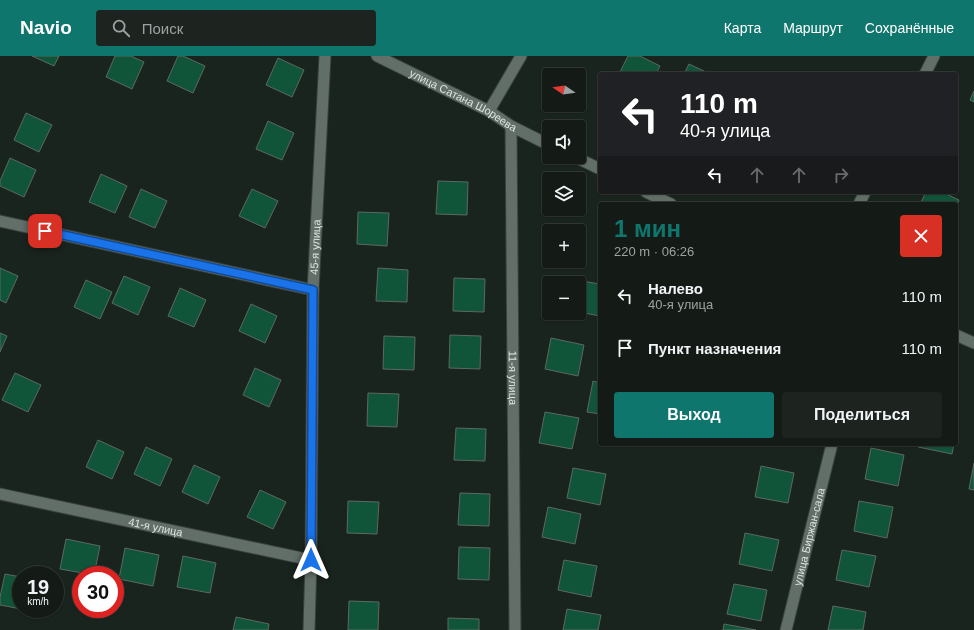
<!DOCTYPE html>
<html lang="ru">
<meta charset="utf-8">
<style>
:root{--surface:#141b16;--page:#1d241f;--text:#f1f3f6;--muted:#9da1a1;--line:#333935;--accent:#0f766e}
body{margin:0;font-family:Helvetica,sans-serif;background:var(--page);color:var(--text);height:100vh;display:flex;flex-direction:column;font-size:15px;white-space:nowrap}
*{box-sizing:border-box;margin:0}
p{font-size:13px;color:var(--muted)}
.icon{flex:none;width:22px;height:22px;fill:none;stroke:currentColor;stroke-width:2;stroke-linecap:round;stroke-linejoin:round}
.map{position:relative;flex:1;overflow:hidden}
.drawer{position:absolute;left:598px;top:146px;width:360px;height:244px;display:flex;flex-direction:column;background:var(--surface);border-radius:4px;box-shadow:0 1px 3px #0004,0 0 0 1px var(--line)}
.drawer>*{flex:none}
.banner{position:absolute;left:598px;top:16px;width:360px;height:122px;border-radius:4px;box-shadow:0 1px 3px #0004,0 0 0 1px var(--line);background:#202124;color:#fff;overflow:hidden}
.needle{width:26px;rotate:283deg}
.controls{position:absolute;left:542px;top:12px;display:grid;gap:8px}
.controls a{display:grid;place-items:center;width:44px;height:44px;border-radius:4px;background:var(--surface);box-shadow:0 1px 3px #0004,0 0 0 1px var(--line);font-size:20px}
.speed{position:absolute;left:12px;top:510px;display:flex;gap:8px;font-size:20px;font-weight:700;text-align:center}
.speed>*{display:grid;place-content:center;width:52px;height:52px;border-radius:50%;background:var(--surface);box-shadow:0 1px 3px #0004,0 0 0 1px var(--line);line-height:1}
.speed small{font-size:10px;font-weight:400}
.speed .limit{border:6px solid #d22;background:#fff;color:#111}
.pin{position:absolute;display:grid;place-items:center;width:34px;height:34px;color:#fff;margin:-17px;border-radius:8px;box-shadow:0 2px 6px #0006}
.me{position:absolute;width:44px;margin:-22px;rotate:0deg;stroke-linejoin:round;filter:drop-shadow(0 0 3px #0008)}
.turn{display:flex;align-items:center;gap:14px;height:84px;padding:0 16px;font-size:18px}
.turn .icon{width:52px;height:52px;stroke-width:2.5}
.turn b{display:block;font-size:28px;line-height:34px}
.lanes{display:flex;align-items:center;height:38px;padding:0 16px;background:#0003;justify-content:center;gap:20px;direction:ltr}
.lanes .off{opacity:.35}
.round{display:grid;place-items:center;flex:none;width:42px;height:42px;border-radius:4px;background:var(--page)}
.head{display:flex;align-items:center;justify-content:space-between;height:68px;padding:0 16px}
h1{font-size:24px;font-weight:600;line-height:30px;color:var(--accent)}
.action{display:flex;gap:8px;margin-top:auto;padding:8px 16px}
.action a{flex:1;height:46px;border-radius:4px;background:var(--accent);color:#fff;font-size:16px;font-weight:600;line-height:46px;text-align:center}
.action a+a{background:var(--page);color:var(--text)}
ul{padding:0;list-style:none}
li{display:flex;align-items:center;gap:12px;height:52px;padding:0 16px}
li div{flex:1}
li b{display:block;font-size:15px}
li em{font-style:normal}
header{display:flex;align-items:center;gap:24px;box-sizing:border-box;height:56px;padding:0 20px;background:var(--accent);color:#fff}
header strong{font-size:19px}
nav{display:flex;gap:22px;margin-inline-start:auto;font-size:14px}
.search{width:280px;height:36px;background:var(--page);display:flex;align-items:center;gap:10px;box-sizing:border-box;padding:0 14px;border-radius:4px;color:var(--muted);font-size:15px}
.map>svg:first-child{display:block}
.building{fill:#105539;stroke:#5d6862}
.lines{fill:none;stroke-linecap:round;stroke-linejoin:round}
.minor-casing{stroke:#39413c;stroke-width:13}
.minor{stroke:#626e68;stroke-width:11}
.route-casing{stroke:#114b97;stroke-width:10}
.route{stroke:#1a73e8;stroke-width:7}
.labels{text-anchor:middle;stroke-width:4;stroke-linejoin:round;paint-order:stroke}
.street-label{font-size:11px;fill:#dee4e1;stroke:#101a15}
</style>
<header>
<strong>Navio</strong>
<div class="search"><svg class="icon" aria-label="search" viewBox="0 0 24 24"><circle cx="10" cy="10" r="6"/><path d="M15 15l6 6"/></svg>Поиск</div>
<nav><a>Карта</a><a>Маршрут</a><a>Сохранённые</a></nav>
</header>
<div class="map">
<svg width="974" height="574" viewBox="0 0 974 574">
<rect width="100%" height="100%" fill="#1a241e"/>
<g class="building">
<path d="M32,0H59L54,10Z"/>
<path d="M115,0H131L144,6L132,33L106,21Z"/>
<path d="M178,0H183L205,10L193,37L167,25Z"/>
<path d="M628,0H640L660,10L656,18H619Z"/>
<path d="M278,2L304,14L292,41L266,29Z"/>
<path d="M689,8L710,18H684Z"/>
<path d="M974,35V46L970,44Z"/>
<path d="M26,57L52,69L39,96L14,84Z"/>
<path d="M268,65L294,77L282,104L256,93Z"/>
<path d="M10,102L36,114L24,141L0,130V125Z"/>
<path d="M101,118L127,130L115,157L89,146Z"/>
<path d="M438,125L468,126L467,159L436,158Z"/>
<path d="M141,133L167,145L155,172L129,161Z"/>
<path d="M252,133L278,145L265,172L239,160Z"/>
<path d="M926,136H942L959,144L956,151V148H920Z"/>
<path d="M358,156L389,157L387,190L357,188Z"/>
<path d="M0,212L18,220L6,247L0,244Z"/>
<path d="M378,212L408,214L407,246L376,245Z"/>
<path d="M124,220L150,231L138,259L112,247Z"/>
<path d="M454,222L485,223L484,256L453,255Z"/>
<path d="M86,224L112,236L100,263L74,251Z"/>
<path d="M582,225L600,228V260L579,256V240Z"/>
<path d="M180,232L206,244L194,271L168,260Z"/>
<path d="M251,248L277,260L265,287L239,275Z"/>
<path d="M0,277L7,280L0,296Z"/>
<path d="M450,279L481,280L480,313L449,312Z"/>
<path d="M384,280L415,281L414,314L383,313Z"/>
<path d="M551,282L584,289L578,320L545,313Z"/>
<path d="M255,312L281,324L269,351L243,339Z"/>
<path d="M15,317L41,329L28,356L2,344Z"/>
<path d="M593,325L600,327V358L587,356Z"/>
<path d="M368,337L399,338L397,371L367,370Z"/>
<path d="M545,356L579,362L572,393L539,387Z"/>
<path d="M456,372L486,373L485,405L454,404Z"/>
<path d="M98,384L124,396L112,423L86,411Z"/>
<path d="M919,388H954L952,398L918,391Z"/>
<path d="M146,391L172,403L160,430L134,418Z"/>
<path d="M871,392L904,399L898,430L865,423Z"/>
<path d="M974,407V434L969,433Z"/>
<path d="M194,409L220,421L208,448L182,436Z"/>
<path d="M761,410L794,417L788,447L755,441Z"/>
<path d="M573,412L606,418L600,449L567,442Z"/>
<path d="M260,434L286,446L273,473L247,461Z"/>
<path d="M460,437L490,438L489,470L458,469Z"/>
<path d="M348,445L379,446L377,478L347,477Z"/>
<path d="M859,445L893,451L887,482L854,475Z"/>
<path d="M548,451L581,458L575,488L542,481Z"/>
<path d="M745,477L779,484L772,515L739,508Z"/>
<path d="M66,483L100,490L94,519L60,513Z"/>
<path d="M459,491L490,492L489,524L458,523Z"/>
<path d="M125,492L159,499L153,530L119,523Z"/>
<path d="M842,494L876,500L869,531L836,524Z"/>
<path d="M183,500L216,507L210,537L177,531Z"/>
<path d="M564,504L597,510L591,541L558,534Z"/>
<path d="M5,518L21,521V553L0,549V541Z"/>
<path d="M734,528L767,534L761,565L727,558Z"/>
<path d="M349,545L379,546L378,574H348Z"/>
<path d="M833,550L866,556L863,574H828Z"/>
<path d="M567,553L601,559L598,574H563Z"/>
<path d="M236,561L269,568L268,574H233Z"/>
<path d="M448,562L479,563V574H448Z"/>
<path d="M724,568L756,574H723Z"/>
</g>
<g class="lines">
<defs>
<g id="minor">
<path id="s1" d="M377,0L489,55L511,70L549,89"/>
<path d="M925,18L934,0"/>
<path d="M489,55L521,0"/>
<path id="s2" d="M511,70L515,574"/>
<path d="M575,101L600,113"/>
<path d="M646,136L671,148"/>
<path d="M859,148L865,136"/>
<path d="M0,165L313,234"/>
<path d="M956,279L974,287"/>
<path id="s3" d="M0,438L311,504"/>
<path id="s4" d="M309,574L311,504L313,234L325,0"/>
<path id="s5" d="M786,574L832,388"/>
</g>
</defs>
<use href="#minor" class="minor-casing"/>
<use href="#minor" class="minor"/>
</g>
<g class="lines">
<defs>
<path id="route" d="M45,175L313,234L311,504"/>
</defs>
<use href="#route" class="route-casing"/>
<use href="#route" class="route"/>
</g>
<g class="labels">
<g class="street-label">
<text dy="4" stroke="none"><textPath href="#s1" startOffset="97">улица Сатана Шореева</textPath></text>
<text dy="4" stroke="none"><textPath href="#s4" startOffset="383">45-я улица</textPath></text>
<text dy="4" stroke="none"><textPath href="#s2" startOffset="252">11-я улица</textPath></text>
<text dy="4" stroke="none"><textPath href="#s3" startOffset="159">41-я улица</textPath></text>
<text dy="4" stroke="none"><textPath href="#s5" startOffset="96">улица Биржан-сала</textPath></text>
</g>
</g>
</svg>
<div class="controls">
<a><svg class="needle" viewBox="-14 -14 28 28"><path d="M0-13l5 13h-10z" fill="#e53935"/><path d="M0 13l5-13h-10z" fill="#9da1a1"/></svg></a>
<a><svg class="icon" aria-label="sound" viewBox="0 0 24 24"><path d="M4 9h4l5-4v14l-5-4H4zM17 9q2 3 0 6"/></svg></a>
<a><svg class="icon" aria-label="layers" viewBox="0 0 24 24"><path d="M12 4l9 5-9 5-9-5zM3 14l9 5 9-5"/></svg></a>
<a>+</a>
<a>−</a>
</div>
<div class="speed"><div>19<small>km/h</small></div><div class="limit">30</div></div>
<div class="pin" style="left:45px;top:175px;background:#d93025"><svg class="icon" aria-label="arrive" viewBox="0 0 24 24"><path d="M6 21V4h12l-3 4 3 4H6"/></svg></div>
<svg class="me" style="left:311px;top:504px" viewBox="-20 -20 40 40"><path d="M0-17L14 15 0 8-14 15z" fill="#1a73e8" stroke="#fff" stroke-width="4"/></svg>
<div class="banner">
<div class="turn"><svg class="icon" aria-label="left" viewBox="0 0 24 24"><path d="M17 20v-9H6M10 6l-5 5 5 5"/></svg><div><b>110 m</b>40-я улица</div></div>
<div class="lanes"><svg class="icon" aria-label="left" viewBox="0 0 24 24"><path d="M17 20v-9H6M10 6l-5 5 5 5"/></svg><svg class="icon off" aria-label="ahead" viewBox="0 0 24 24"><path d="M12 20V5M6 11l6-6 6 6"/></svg><svg class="icon off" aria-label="ahead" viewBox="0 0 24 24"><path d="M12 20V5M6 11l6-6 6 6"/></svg><svg class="icon off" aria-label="right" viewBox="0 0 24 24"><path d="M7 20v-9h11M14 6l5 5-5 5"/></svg></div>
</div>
<section class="drawer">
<div class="head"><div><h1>1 мин</h1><p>220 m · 06:26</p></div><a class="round" style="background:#d93025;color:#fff"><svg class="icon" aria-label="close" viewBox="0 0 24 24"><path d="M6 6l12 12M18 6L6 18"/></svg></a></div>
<ul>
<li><svg class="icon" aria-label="left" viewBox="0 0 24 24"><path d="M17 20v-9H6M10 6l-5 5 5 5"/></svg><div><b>Налево</b><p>40-я улица</p></div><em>110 m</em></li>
<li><svg class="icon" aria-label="arrive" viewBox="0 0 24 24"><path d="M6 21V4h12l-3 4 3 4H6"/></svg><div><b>Пункт назначения</b></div><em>110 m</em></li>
</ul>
<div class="action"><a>Выход</a><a>Поделиться</a></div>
</section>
</div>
